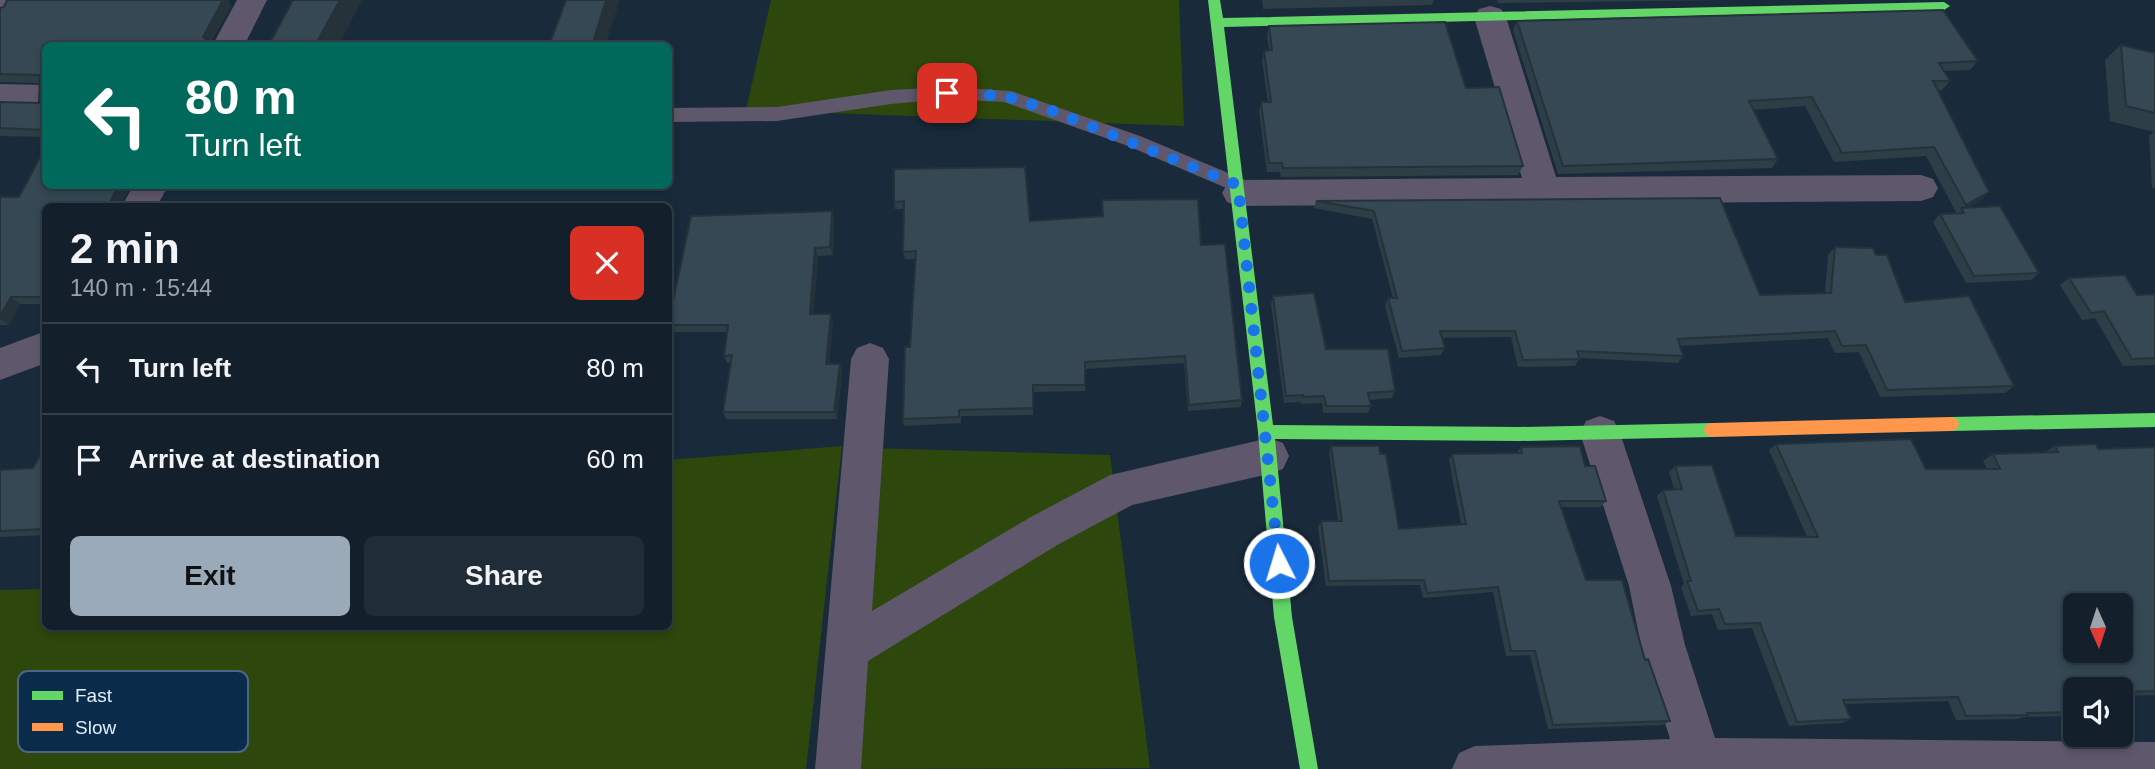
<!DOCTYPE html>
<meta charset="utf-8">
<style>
:root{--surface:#13202c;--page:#202d38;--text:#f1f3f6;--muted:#9da3a9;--line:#323e48;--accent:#9aaab9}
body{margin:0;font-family:Arial,sans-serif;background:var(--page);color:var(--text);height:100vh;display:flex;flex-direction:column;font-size:26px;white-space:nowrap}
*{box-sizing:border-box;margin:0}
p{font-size:23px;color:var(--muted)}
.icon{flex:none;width:38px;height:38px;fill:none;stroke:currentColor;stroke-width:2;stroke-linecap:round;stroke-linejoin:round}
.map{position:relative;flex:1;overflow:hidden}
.details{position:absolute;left:42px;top:203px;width:630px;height:427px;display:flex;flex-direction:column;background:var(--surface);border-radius:10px;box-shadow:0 4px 10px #0003,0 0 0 2px var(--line)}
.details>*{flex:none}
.banner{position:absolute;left:42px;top:42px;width:630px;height:147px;border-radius:10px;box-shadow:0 4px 10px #0003,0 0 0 2px var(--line);background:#00695c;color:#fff;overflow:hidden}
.needle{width:46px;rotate:177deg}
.fabs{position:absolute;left:2063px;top:593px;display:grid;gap:14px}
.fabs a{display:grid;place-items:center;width:70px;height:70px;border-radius:10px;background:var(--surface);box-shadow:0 4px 10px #0003,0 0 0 2px var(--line);font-size:35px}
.pin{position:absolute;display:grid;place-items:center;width:60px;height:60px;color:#fff;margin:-30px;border-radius:14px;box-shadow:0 4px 10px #0006}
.me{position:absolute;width:77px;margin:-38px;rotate:355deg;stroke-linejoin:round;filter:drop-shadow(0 0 5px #0008)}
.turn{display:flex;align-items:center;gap:24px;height:147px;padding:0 28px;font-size:32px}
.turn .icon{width:91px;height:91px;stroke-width:2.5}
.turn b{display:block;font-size:49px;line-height:60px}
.round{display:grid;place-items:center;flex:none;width:74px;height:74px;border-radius:10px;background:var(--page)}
.headline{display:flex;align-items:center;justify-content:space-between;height:119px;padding:0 28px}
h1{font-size:42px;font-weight:800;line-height:52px}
.primary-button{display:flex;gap:14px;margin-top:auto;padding:14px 28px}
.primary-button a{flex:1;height:80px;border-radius:10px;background:var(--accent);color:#111;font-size:28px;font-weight:800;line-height:80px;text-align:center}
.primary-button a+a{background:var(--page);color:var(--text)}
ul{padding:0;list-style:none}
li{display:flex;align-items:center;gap:21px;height:91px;padding:0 28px;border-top:2px solid var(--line)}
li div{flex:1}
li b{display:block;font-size:26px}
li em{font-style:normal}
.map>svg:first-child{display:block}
.green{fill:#2e470c}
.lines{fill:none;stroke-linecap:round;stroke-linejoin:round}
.lane{fill:#5f576b;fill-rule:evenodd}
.street{fill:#5f576b;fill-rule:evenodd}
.fast{fill:#63d668;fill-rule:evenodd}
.slow{fill:#ff974d;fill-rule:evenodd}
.wall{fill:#2e3e47}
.shaded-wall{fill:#25323a}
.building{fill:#354853;stroke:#25323a;stroke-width:2;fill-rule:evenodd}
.route{stroke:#1a73e8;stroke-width:12;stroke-dasharray:0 21.6}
.key{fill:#0a2c4a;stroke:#4a6680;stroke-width:2}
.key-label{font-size:19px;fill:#dfeefd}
</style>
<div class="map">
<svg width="2155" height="769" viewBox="0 0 2155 769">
<rect width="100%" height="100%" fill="#192b3b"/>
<g class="green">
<path d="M771,0H1179L1184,126L746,110Z"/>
<path d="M842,446L806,769H0V590L45,589L46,626H668L669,460Z"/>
<path d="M867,448L1110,455L1150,768L831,769Z"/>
</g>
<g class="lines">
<path class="lane" d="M947,87L1011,91L1140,136L1245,180L1247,185L1238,192L1231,190L1128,146L1004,102L947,99L891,104L777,121L668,122V108L777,107L891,90Z"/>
<g class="street">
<path d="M0,0H18L11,13L0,16Z"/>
<path d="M237,0H267L244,46H212Z"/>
<path d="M1490,6L1501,9L1506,17L1556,177L1921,175L1933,179L1938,188L1933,197L1921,201L1239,206L1227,202L1222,193L1227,184L1239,180L1522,178L1474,17L1479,9Z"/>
<path d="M0,84L46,85V109L0,108Z"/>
<path d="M133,186H168L157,206H122Z"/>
<path d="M46,331V363L0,380V348Z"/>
<path d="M870,343L883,348L889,359L872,611L1029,518L1110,475L1269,438L1283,443L1289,456L1283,469L1269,474L1132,505L1059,544L868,661L861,769H815L851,359L857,348Z"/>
<path d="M1600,416L1614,421L1620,433L1671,586L1685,645L1715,738L2155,742V769H1452L1459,753L1475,746L1670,739L1641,645L1629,586L1580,433L1586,421Z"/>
</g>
<g class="fast">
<path d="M1208,0H1220L1223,18L1944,2L1950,6L1944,10L1224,27L1273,425L1519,427L1712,423L1718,425L1720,430L1718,435L1712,437L1519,441L1275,439L1292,617L1318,769H1300L1274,617L1258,432Z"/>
<path d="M2155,413V427L1951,431L1945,429L1943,424L1945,419L1951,417Z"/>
</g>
<path class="slow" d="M1951,417L1957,419L1959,424L1957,429L1951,431L1712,437L1706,435L1704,430L1706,425L1712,423Z"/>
</g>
<g class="wall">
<path d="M7,0H230L228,3L231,6L210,43L212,46H46V137L0,136V102L39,103L40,83L0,82V8L4,7Z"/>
<path d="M1262,0H1434L1432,5L1263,9Z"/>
<path d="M1497,0H1726L1498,3Z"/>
<path d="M1517,21L1978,61L1970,70L1944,71L1950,81L1942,90H1938L1989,192L1980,201L1969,207L2039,273L2031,280L1966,283L1933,222L1940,214H1954L1956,212L1926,156L1834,162L1805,106L1753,110L1778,159L1772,168L1558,174L1513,30Z"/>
<path d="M1269,26L1466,88L1523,166L1518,175L1281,177L1280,172H1267L1259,112L1261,102H1268L1262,61L1264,51L1269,50L1267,36Z"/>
<path d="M2121,45L2155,53V188H2152L2149,136L2154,132L2110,121L2105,60Z"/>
<path d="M894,169L1030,221L1201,245L1242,400L1241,407L1188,411L1184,363L1085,369V391L1033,392V415L961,416V423L904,426L903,419L910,347L916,259H905L903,252L904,209H895L894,202Z"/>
<path d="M0,197L46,206V304H20L9,325H0Z"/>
<path d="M1720,198L1760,295L1825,293L1828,255L1835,247L1876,255L1905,302L2014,386L2005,393L1880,397L1859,352L1835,353L1828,338L1680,346L1683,356L1678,363L1579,358L1575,366L1518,367L1511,337L1442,338L1445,348L1441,355L1399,358L1385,306L1388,298H1393L1372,219L1314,208L1316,201Z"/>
<path d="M832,211L834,219L833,255L818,256L813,314L833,321L829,364H840L842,372L837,419H726L723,412L731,363H727L724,356L727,332H672L668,326V321Z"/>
<path d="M2069,278L2137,295L2155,294V365L2123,366L2095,318L2082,320L2060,285Z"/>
<path d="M1273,296L1326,349L1395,391L1392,398L1370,400L1371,406L1368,413H1323L1322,403L1301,404L1300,402L1284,403L1271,304Z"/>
<path d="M1776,444L1926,469H1987L1983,461L1993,454L2045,452L2055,446L2098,449L2155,447V695L2121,696V690H2076V716L2024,717L2017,719L1956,720L1948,701L1845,704L1851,719L1842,723L1789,726L1752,628L1718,630L1712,614L1691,616L1681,587L1684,584L1657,496L1663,490L1674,489L1669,472L1675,466L1736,536L1807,537L1769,450Z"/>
<path d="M46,445V535L0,537V470L33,468Z"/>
<path d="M1331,446L1399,529L1461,524L1449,460L1452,454L1517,453L1521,447L1585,466L1606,501L1601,507H1561L1586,580L1645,660L1670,721L1663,725L1548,729L1530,655L1506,656L1493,592L1423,598L1420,585L1326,586L1318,527L1321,521H1338L1329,452Z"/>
</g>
<g class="shaded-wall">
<path d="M222,0H230L228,3L231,6L210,43L212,46H206L203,37Z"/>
<path d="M340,0H362L338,46L318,40Z"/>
<path d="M606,0H620L605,46H592Z"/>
<path d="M118,186H130L120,206H108Z"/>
<path d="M1989,192L1980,201L1962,211L1961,209L1966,205Z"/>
<path d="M832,211L834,219L833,255L830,247Z"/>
<path d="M815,248L818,256L813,322L810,314Z"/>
<path d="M11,297L20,304L9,325L0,319V316Z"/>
<path d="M831,314L833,321L829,372L826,364Z"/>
<path d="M840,364L842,372L837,419L834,412Z"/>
</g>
<g class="building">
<path d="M7,0H223L203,37L208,41L206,46H46V130L0,128V102L39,103L40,75L0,74V8L4,7Z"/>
<path d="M293,0H340L318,40L508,46H268Z"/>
<path d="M566,0H606L592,46H549Z"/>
<path d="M1943,10L1978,61L1939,63L1950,81H1933L1989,192L1966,205L1934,147L1842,153L1812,97L1749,101L1778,159L1563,166L1517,21Z"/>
<path d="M1445,22L1466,88L1499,87L1523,166L1283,168L1282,163H1269L1261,102H1271L1264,51L1272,50L1269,26Z"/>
<path d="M2121,45L2155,53V113L2126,106Z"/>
<path d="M46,146V186H118L108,206H46V297H11L0,316V197H19Z"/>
<path d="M1025,167L1030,221L1103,216L1102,200L1198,199L1201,245L1225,244L1242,400L1189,405L1185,356L1085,362V385H1033V408L959,410V417L903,419L905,347H910L916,251L903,252L904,201L894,202V169Z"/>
<path d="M1720,198L1760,295L1831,293L1835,247L1873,248L1876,255H1887L1905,302L1969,296L2014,386L1887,390L1866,345L1842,346L1835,331L1678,339L1683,356L1577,351L1580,359L1523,360L1515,331H1440L1445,348L1402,351L1388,298H1397L1374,211L1316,201Z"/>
<path d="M2000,206L2039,273L1974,276L1940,214L1964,213L1961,208Z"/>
<path d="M832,211L830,247L815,248L810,314H831L826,364H840L834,412H723L732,355L724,356L728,325H668L691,216Z"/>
<path d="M2125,275L2137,295L2155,294V358L2132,359L2104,311L2091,313L2069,278Z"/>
<path d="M1314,293L1326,349H1388L1395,391L1368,393L1371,406H1326L1324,396L1303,397V395L1286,396L1273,296Z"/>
<path d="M1911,439L1926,469H2000L1993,454L2058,452L2055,446L2096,444L2098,449L2155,447V691L2121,692V690H2076V712L2027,713L2028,715L1966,716L1958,697L1843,700L1851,719L1797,722L1760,623L1725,624L1719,609L1698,611L1687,581H1691L1663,490L1682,489L1675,466L1712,465L1736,536L1818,537L1776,444ZM2076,606H2121V651H2076Z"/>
<path d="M46,445V529L0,531V470L33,468Z"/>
<path d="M1331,446H1379L1380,454H1386L1399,529L1466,524L1452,454L1522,453L1521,447L1580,446L1585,466H1595L1606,501H1559L1586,580H1622L1645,660L1648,659L1670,721L1553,725L1535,651H1511L1498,587L1427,593L1424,580L1329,581L1321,521H1342Z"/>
</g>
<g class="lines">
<path class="route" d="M947,93L1005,96L1050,110L1238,185L1279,563"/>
</g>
<rect x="18" y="671" width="230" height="81" rx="10" class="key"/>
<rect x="32" y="691" width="31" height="9" fill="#63d668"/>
<rect x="32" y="723" width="31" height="8" fill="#ff974d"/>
<g class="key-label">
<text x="75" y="702">Fast</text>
<text x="75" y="734">Slow</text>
</g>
</svg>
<div class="fabs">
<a><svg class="needle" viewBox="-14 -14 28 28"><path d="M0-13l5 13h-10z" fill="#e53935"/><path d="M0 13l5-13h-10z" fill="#9da3a9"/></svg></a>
<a><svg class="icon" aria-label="sound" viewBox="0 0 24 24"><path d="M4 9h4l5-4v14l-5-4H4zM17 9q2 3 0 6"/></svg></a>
</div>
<div class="pin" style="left:947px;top:93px;background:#d93025"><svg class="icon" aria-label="arrive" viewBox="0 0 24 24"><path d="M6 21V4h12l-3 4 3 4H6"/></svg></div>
<svg class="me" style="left:1279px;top:563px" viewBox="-20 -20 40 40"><circle r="17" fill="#1a73e8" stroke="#fff" stroke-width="3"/><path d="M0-11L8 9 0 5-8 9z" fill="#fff"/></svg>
<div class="banner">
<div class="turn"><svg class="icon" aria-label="left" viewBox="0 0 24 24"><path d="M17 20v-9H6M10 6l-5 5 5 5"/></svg><div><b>80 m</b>Turn left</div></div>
</div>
<section class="details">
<div class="headline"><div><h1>2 min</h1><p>140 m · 15:44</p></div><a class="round" style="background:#d93025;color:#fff"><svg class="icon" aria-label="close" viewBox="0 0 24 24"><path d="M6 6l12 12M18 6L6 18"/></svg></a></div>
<ul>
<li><svg class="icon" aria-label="left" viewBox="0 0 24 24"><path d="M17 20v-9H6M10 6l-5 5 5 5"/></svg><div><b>Turn left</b></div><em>80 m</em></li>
<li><svg class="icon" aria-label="arrive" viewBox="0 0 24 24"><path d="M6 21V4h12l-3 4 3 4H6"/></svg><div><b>Arrive at destination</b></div><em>60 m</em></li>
</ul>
<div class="primary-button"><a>Exit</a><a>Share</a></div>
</section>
</div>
